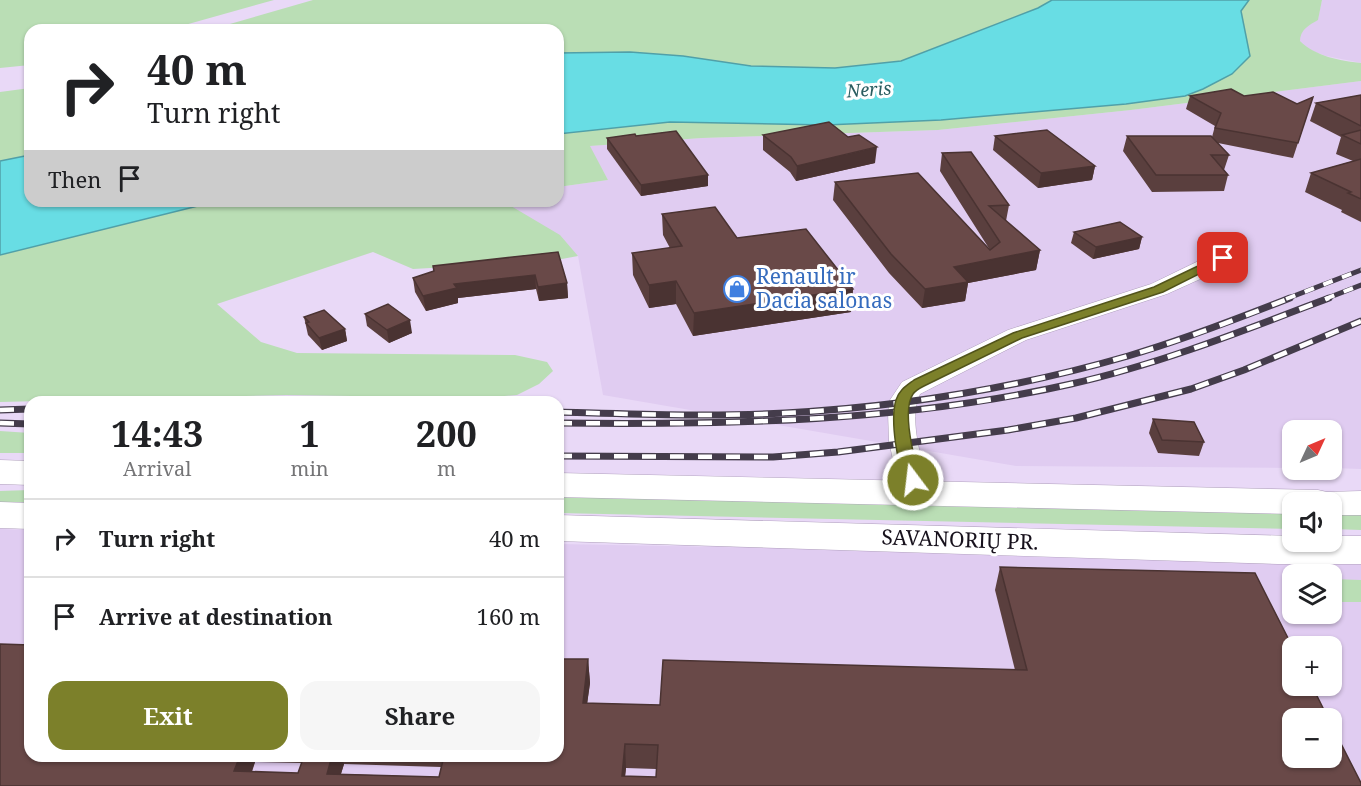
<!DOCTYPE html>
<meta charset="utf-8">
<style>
:root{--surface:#fff;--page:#f6f6f6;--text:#202124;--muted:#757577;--line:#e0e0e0;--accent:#7c802a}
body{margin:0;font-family:"Noto Serif",serif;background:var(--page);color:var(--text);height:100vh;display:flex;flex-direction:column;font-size:22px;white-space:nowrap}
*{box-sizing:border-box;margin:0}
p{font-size:20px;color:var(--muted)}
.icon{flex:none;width:33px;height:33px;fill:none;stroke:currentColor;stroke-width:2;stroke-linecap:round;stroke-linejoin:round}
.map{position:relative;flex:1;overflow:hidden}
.details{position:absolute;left:24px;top:396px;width:540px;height:366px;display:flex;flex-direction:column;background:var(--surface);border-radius:18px;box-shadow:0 2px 4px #0004}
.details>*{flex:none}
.hud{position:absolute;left:24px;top:24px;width:540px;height:183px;border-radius:18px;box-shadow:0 2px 4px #0004;background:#fff;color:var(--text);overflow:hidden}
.needle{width:39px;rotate:46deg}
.buttons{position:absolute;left:1282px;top:420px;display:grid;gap:12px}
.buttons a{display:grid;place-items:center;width:60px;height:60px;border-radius:12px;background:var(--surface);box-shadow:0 2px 4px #0004;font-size:30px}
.pin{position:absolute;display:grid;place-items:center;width:51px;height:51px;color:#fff;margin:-26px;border-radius:12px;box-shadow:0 3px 9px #0006}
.me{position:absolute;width:66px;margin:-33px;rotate:345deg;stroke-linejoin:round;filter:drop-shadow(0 0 4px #0008)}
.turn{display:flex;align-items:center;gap:21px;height:126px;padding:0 24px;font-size:27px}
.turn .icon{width:78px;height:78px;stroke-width:2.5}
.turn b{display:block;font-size:42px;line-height:51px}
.then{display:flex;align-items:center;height:57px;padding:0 24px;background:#0003;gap:12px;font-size:22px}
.eta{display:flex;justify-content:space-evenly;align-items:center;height:102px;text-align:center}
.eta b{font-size:36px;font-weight:700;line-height:42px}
.cta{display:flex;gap:12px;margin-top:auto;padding:12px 24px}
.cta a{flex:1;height:69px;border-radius:18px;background:var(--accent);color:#fff;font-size:24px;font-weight:700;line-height:69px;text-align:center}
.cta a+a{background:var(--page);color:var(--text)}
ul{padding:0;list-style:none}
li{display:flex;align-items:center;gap:18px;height:78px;padding:0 24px;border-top:2px solid var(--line)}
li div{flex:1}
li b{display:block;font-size:22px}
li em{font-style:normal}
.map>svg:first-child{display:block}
.built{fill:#e0ccf1;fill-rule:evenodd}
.green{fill:#badeb5}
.water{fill:#68dde4;stroke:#50a0a8;stroke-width:1.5}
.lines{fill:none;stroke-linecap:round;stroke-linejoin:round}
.minor-casing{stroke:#af9fbc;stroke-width:1}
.highway-casing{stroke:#af9fbc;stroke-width:1}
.minor{fill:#fff;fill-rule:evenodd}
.highway{fill:#fff;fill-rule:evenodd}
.rail-far1-casing{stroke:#443c4b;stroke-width:5}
.rail-casing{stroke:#443c4b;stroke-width:7}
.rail-far1{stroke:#fff;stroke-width:4;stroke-dasharray:10;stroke-linecap:butt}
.rail{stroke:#fff;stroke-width:4.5;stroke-dasharray:14;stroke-linecap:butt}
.wall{fill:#5a3f3e;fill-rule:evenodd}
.shaded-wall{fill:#4a3332}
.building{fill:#694948;stroke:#4a3332;stroke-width:1.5;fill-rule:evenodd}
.route{fill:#7c802a;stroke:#51531b;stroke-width:1.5}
.labels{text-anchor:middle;stroke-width:6;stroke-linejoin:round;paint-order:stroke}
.far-water-label{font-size:18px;font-style:italic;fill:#2a5d60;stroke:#fff}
.shop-label{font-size:21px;fill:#366cbe;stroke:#fff;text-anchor:start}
.street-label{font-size:21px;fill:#17111c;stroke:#fff}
</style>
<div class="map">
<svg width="1361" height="786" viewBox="0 0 1361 786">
<rect width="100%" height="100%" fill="#e9d9f7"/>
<g class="built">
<path d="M1322,0H1361V63L1326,56L1307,49L1300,41V34L1308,25L1318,19Z"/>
<path d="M1361,81V469L1332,468V430H1293V468L1016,466L603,395L578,256L511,206L512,201H558V187L608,180L589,146L702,138L938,130L1131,110Z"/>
<path d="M0,529L30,530V756H558V544L1361,559V786H0ZM1293,574H1332V614H1293ZM1293,646H1332V686H1293ZM1293,718H1332V758H1293Z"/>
</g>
<g class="green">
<path d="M0,0H274L167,30H30V65L0,68Z"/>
<path d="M313,0H1052L1038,8L901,61L835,68L751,66L683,56L630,52L558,53V30H209Z"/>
<path d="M1249,0H1322L1318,20C1309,25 1300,30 1300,41C1315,56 1340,61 1361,63V81L1131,110L938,130L702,138L590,146L608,180L558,187V134L670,122L826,125L941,120L1126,104L1250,56L1241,11Z"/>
<path d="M30,88V155L0,161V92Z"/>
<path d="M218,201H512L511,206L560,235L578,256L551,261L413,269L373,252L217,304L261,342L297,353L515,355L547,362L553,371L539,384L517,395L483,398L286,395L0,402V255Z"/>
<path d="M0,431L30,433V453H0Z"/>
<path d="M30,490V503L0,502V491Z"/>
<path d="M558,496L1293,513V529L558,513Z"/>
<path d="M1332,514L1361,515V530L1332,529Z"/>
<path d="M1332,579L1361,580V602H1332Z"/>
</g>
<g class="water">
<path d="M1052,0H1249L1241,11L1250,56L1232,74L1203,89L1185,96L1126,104L941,120L826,125L670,122L558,134V53L630,52L683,56L751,66L835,68L901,61L1038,8Z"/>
<path d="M30,155V201H218L0,255V161Z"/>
</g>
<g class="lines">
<defs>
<path id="minor" d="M1236,243L1244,245L1247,250L1244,255L1218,271L1167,294L1026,340L920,394C907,420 924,466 930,493L926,500L915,503L904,500L900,493L889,441L888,412L890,400L902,382L1008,330L1151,284Z"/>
<g id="highway">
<path d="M0,460L30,461V485L0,484Z"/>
<path d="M558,473L1318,490L1327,492L1361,491V515H1332V502H1293V514L558,497Z"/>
<path d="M0,502L30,503V529L0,528Z"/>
<path d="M558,515L1293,536V542H1332V536H1361V564H1278L558,541Z"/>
</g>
</defs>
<use href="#minor" class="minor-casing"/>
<use href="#highway" class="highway-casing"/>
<use href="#minor" class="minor"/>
<use href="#highway" class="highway"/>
<defs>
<g id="rail-far1">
<path d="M1286,299L1361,270"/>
<path d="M1325,299L1361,285"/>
</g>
<g id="rail">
<path d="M0,410L30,409"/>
<path d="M558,412C633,414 709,417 785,413C900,407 1017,388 1128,356C1183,340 1237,319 1290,298"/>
<path d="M0,423L30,424"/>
<path d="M558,423C730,425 903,422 1071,384C1160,364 1245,330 1329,298"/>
<path d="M558,456L773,457L838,452L1008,430L1076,418L1191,389L1244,370L1361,321"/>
</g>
</defs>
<use href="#rail-far1" class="rail-far1-casing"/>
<use href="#rail" class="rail-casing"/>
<use href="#rail-far1" class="rail-far1"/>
<use href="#rail" class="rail"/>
</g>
<g class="wall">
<path d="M1361,95V222L1341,212L1342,210L1305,192L1311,173L1353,161L1336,154L1341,137L1310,121L1316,103Z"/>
<path d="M1190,96H1244L1297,104L1313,97L1293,158L1218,143L1229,155L1224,170L1228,175L1224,191L1152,192L1123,151L1127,136L1212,137L1215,126L1186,109Z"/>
<path d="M763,135L875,163L796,181L790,172L763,150Z"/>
<path d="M636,136L708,175V186L641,196L607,149V138Z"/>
<path d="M995,136L1095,166L1092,180L1038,188L993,150Z"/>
<path d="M942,153L1009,205L1006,221L1040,250L1036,270L968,283L965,301L922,308L889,273L833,200L835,182L990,250L940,171Z"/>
<path d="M662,214L737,238L853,289L851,312L693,336L676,304L649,308L633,275L632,253L670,248L663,235Z"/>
<path d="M1074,232L1142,237L1139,249L1093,259L1071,243Z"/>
<path d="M558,252L567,283L568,298L539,301L536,289L458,298V303L426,311L415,292L413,278L434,271L433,266Z"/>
<path d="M365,314L412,333L389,343L367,326Z"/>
<path d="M304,317L345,329L347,341L322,350L308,335Z"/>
<path d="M1153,419L1204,442L1199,456L1158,453L1149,433Z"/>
<path d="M1000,567L1361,783L0,786L30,756H558L588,659L590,683L587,703L660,705L1015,670L995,590ZM255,762L302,763L298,773L252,772ZM344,764L441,767L439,777L341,774ZM626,768L656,769V777L625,776Z"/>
</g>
<g class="shaded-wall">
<path d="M877,147L875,163L796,181L797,166Z"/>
<path d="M1095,166L1092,180L1038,188L1041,173Z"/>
<path d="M708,175V186L641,196V185Z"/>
<path d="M1142,237L1139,249L1093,259L1096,247Z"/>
<path d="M1040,250L1036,270L968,283L965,301L922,308L925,289L954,267Z"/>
<path d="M535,275L536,289L458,298V303L426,311L423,296L454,284Z"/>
<path d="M676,281V304L649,308V285Z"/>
<path d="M567,283L568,298L539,301L538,287Z"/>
<path d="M853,289L851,312L693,336L694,313Z"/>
<path d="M410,320L412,333L389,343L387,330Z"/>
<path d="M345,329L347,341L322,350L319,338Z"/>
<path d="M588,659L590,683L584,727L583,703Z"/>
<path d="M625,744L626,768L624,786L622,776Z"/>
<path d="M240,756H253L255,762L246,786L234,771Z"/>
<path d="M332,756H341L344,764L337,786L327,774Z"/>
</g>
<g class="building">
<path d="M1231,89L1244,96L1273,92L1297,104L1313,97L1298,143L1215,128L1221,113L1190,96Z"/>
<path d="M1361,95V126L1316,103Z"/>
<path d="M829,122L848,137L859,135L877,147L797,166L791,157L763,135Z"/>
<path d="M1047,130L1095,166L1041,173L995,136Z"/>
<path d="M1361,130V144L1342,135Z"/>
<path d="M676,131L708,175L641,185L607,138L635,134L636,136Z"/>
<path d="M1127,136H1211L1229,155H1211L1228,175H1156Z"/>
<path d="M971,152L1009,205L989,206L1040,250L954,267L968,282L925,289L891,254L835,182L918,173L990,250L1000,242L942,153Z"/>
<path d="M1361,159V199L1348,193L1351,192L1311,173Z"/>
<path d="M715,207L737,238L806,229L853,289L694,313L676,281L649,285L632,253L682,246L662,214Z"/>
<path d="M1120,222L1142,237L1096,247L1074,232Z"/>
<path d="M558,252L567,283L538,287L535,275L454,284L457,288L423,296L413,278L434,271L433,266Z"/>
<path d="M388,304L410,320L387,330L365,314Z"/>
<path d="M324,310L345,329L319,338L306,323L309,322L304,317Z"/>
<path d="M1153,419L1194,422L1204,442L1162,440Z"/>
<path d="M1000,567L1255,573L1293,648V686H1312L1328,718H1293V758H1332V726L1361,783V786H0V644L30,645V756H240L234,771L298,773L304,756H332L327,774L439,777L444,756H558V659H588L583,703L660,705L663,660L1027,670ZM625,744L658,745L656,777L622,776Z"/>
</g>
<path class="route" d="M1223,254L1229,258L1227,260L1163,292L1022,338L924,386C920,388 915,391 913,394C901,411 915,462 920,480L913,485L907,484C897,466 890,420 896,400C899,390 906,386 914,380L1013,333L1154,287Z"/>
<defs>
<symbol id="shop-ring" viewBox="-11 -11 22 22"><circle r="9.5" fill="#fff" stroke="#3f7fe0" stroke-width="1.5"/><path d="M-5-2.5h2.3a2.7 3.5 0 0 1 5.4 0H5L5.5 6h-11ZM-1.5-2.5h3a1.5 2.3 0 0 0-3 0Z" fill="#3f7fe0"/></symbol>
</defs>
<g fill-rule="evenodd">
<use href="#shop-ring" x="722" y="274" width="30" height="30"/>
</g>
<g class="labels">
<g class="far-water-label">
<text transform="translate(869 90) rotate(-4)" y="6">Neris</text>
</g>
<g class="shop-label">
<text x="756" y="284">Renault ir<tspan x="756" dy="24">Dacia salonas</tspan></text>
</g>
<g class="street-label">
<text transform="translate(960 540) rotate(2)" y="7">SAVANORIŲ PR.</text>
</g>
</g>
</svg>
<div class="buttons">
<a><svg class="needle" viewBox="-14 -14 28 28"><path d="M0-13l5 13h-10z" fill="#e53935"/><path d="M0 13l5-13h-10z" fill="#757577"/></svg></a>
<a><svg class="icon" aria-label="sound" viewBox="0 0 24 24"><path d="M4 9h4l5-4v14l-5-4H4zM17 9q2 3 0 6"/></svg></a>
<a><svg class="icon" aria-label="layers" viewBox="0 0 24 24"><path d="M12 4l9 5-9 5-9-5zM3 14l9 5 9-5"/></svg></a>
<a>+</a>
<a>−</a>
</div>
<div class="pin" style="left:1223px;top:258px;background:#d93025"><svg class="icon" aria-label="arrive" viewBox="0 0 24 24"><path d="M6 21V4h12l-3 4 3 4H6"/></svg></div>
<svg class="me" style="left:913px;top:480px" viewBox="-20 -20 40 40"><circle r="17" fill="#7c802a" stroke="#fff" stroke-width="3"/><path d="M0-11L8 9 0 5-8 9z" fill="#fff"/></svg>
<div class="hud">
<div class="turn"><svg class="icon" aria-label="right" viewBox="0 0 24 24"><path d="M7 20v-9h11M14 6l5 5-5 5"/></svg><div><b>40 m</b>Turn right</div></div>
<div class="then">Then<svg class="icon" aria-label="arrive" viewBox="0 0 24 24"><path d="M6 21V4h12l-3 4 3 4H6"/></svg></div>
</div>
<section class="details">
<div class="eta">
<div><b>14:43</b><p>Arrival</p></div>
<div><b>1</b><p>min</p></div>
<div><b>200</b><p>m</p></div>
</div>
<ul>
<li><svg class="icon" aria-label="right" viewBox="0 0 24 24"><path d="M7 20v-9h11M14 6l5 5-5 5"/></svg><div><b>Turn right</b></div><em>40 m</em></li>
<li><svg class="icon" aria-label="arrive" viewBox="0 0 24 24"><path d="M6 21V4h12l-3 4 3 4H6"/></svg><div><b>Arrive at destination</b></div><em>160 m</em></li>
</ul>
<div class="cta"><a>Exit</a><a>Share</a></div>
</section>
</div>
